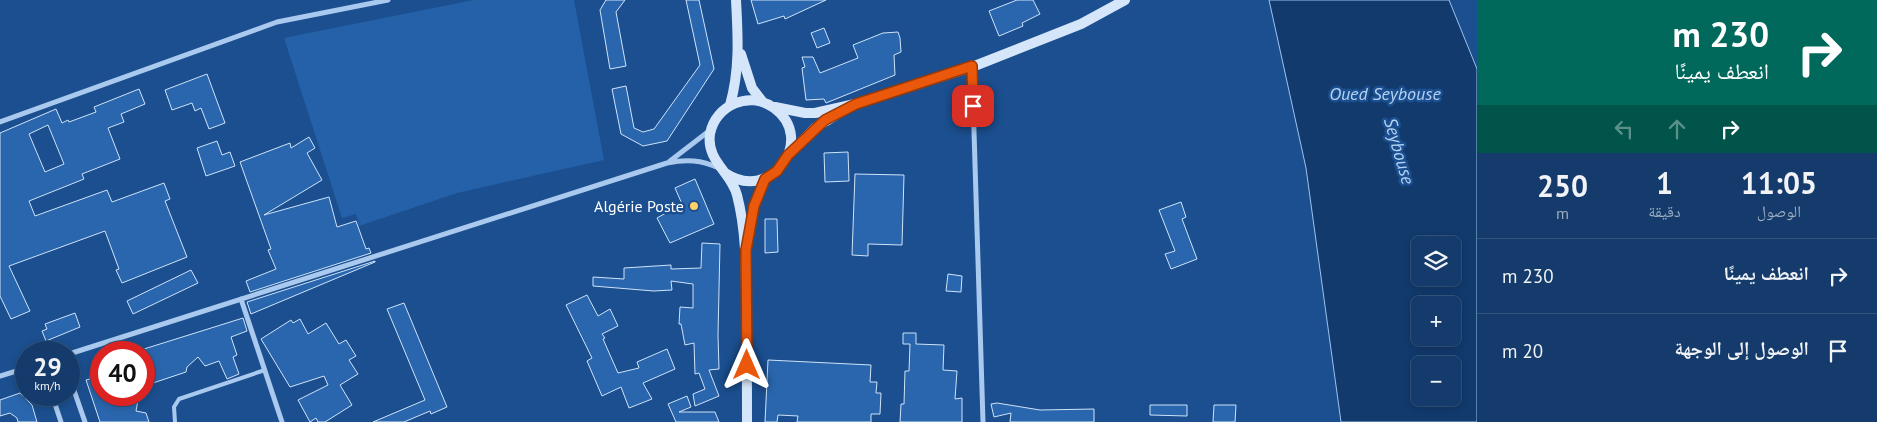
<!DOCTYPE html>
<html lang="ar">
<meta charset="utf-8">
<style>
:root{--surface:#143b6b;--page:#214673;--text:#f1f3f6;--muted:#9dadc1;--line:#33557e}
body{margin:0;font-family:"PT Sans","Noto Naskh Arabic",sans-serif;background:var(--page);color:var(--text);direction:rtl;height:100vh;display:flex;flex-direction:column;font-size:19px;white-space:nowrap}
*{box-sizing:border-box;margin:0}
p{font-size:16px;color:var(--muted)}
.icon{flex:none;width:28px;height:28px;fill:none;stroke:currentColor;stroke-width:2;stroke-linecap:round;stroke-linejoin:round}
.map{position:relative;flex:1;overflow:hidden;direction:ltr}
.panel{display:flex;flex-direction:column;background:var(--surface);width:400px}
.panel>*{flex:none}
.guide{background:#00695c;color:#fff;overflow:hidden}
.tools{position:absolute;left:1411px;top:236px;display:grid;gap:10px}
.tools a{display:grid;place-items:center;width:50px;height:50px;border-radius:8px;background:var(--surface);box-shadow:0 2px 8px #0003,0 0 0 1px var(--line);font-size:25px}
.speed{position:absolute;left:15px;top:341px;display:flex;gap:10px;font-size:25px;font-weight:700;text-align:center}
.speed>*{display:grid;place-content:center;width:65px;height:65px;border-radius:50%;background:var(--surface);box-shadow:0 2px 8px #0003,0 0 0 1px var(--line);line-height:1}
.speed small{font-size:12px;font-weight:400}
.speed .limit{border:8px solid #d22;background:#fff;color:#111}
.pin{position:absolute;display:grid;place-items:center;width:42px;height:42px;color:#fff;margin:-21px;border-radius:10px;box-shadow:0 2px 8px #0006}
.me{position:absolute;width:55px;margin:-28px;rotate:0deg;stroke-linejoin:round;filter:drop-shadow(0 0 4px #0008)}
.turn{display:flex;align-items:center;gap:18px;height:105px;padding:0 25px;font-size:22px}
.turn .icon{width:65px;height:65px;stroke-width:2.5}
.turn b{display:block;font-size:35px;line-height:42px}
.lanes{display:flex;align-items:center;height:48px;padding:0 25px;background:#0003;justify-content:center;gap:25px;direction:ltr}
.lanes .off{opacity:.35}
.eta{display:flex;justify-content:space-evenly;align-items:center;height:85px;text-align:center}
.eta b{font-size:30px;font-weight:600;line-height:35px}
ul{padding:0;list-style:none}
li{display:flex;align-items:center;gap:15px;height:75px;padding:0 25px;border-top:1px solid var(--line)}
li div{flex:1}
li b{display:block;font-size:19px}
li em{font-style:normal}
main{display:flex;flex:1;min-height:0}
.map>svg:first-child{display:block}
.green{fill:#2461a8}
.water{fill:#123a6d;stroke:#9cc4f0;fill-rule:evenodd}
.building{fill:#2a66ad;stroke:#cfe3fa;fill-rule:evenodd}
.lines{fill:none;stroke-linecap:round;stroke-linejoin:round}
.lane{stroke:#a9c9ee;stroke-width:4}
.street{stroke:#a9c9ee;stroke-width:5}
.secondary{stroke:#d6e6fa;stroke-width:10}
.route-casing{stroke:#983908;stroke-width:12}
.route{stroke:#ea580c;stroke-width:9}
.poi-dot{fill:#ffd166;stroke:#1b4f8f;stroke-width:2}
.labels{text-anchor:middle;stroke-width:5;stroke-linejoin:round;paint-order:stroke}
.poi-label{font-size:16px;fill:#fff;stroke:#1b4f8f;text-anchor:end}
.water-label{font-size:18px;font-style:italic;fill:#b5d3f5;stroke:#1b4f8f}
</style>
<main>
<section class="panel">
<div class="guide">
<div class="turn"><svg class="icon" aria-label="right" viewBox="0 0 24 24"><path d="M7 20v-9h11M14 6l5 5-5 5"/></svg><div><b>230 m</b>انعطف يمينًا</div></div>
<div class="lanes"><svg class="icon off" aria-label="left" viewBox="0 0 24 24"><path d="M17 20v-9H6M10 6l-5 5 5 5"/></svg><svg class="icon off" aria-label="ahead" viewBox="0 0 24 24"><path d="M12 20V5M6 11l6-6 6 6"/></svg><svg class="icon" aria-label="right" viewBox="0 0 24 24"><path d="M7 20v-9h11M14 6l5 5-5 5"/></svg></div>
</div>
<div class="eta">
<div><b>11:05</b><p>الوصول</p></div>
<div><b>1</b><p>دقيقة</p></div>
<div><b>250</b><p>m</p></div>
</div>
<ul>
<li><svg class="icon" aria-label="right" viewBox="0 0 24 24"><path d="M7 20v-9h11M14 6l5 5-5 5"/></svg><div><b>انعطف يمينًا</b></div><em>230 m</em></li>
<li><svg class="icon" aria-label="arrive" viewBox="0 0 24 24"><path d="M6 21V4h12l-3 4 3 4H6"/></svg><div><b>الوصول إلى الوجهة</b></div><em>20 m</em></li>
</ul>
</section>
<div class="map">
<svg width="1477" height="422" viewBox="0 0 1477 422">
<rect width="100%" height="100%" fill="#1b4f8f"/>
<path class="green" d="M474,0H574L604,160L457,193L359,226L356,214L342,218L284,38Z"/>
<path class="water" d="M1269,0H1449L1477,69V422H1341L1306,168ZM1420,245H1452V278H1420ZM1420,305H1452V338H1420ZM1420,365H1452V398H1420Z"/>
<g class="building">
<path d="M606,0H625L616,12L626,66L610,69L600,10Z"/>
<path d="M686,0H699L714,69L667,141L643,146L621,134L612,89L626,86L634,128L643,132L654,129L700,65Z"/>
<path d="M751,0H826L785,19L784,16L758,24Z"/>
<path d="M1017,0H1033L1040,14L1022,23L1023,26L999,36L989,11Z"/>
<path d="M824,28L830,43L817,48L811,33Z"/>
<path d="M898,32L900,38L901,52L894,55L895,75L826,103L824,99L806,100L802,68L805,67L802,57H813L820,73L858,58L853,45L883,33Z"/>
<path d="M207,74L225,123L209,129L201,108L195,111L192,103L172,110L165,90Z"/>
<path d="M139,89L145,104L121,114L124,122L108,128L120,159L82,174L84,179L29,201L35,216L107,190L112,202L164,183L170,199L165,201L187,257L122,283L116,270L119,269L105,231L9,266L30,311L11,319L0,296V133L56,109L62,123L68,120L69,122L96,112L94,107ZM48,125L64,164L45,172L29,134Z"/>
<path d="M309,137L315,148L307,153L322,180L264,215L329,197L337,227L356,221L366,249L369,248L371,253L250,292L246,281L276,269L268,250L271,249L240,162L290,143L291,148Z"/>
<path d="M217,141L222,155L230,152L235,166L206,176L197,148Z"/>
<path d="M848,152L849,181L825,182L824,153Z"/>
<path d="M855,174L904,175L902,245L868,244V256L852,255Z"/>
<path d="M695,179L714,224L670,243L657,218L682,204L675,188Z"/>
<path d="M1181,202L1186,217L1182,219L1197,259L1171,269L1165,254L1175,251L1159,210Z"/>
<path d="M765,219H777L778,252L765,253Z"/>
<path d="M702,243L720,244L718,335L719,369L709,370L719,396L695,406L693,394L705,389L699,373L695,374L694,343L685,345L681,324H679L680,307L693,308V284L671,281L672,290L654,291L593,286V277L624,279V268L671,265V269L701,268Z"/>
<path d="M375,261V262L251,314L247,302Z"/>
<path d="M191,270L198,283L133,314L127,301Z"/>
<path d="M948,274L962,276L961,292L946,291Z"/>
<path d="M587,295L598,316L610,309L618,326L602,334L605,338L603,339L618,373L639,368L637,362L667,349L675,369L643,383L652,399L629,408L621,387L602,396L587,361L592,358L566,305Z"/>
<path d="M404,303L447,407L431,414L430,411L404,422H373L425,400L387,309Z"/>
<path d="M75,313L80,327L46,341L42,331L47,329L45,324Z"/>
<path d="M243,318L247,331L231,337L237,355L233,357L239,374L227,379L219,361L205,366L198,357L187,367L186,372L144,386V349Z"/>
<path d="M300,319L308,334L326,323L339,344L346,340L356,356L349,360L358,374L340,385L352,405L325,422H318L316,418L310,422L298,400L328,385L324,376L290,387L261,339L291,320L293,323Z"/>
<path d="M903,333H916V344L944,345L943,370L957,371L955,399L962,398V422H900L901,404H904L905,371H909L910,344H903Z"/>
<path d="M768,360L871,365L870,382H877L876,393H881L880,414H871V422H797L798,416L778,415L777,422H765Z"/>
<path d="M101,364V395H133L138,400L136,411L146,413L149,422H100L86,380L90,379V374Z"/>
<path d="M20,393L32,405L37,422H18L17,418L10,413L0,416V400Z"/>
<path d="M687,396L691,407L679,412H715L719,422H676L668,404Z"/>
<path d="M997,403L1040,410L1094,409V422H1010L1011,413L994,417L991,404Z"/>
<path d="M1150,405H1187V416L1150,415Z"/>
<path d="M1214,405H1236L1235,422H1213Z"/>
</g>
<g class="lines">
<path class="lane" d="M175,422L174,407L179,399L265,370"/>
<g class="street">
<path d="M972,67L983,422"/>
<path d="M0,122L277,22L388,0"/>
<path d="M670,161L709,131"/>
<path d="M241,299L282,422"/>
<path d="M69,354L667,163C687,159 701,160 719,168"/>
<path d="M0,376L26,368"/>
<path d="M69,376L85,422"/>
<path d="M52,395L61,422"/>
</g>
<g class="secondary">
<path d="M741,54L752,88L762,101"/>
<path d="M730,105C740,70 738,36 736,0"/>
<path d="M775,107L805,113H815L855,104L972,67L1081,24L1125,0"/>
<path d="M789,154L815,128L844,110"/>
<path d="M725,173C771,204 817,139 774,108C750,90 715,105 710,134C706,161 731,172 737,195C747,234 746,272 746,312C747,349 747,385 747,422"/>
<path d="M748,237L754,206L765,179"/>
</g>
</g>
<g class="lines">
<defs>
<path id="route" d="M747,365L746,250L754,206L765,179L777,171L788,155L825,120L856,104L972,66L973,106"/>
</defs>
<use href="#route" class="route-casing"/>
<use href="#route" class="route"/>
</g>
<circle class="poi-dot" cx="694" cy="206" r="5"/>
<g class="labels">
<g class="poi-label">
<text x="684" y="212">Algérie Poste</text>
</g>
<g class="water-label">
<text x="1385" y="100">Oued Seybouse</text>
<text transform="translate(1399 151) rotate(74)" y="6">Seybouse</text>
</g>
</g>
</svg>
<div class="tools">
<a><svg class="icon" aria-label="layers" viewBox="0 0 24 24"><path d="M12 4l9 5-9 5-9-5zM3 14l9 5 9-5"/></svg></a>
<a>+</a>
<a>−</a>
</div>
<div class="speed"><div>29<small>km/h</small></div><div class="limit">40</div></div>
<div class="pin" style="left:973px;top:106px;background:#d93025"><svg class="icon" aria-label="arrive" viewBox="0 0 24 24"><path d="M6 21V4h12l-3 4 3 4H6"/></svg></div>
<svg class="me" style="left:747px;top:365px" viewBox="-20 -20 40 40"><path d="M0-17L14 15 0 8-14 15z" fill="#ea580c" stroke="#fff" stroke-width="4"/></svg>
</div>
</main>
